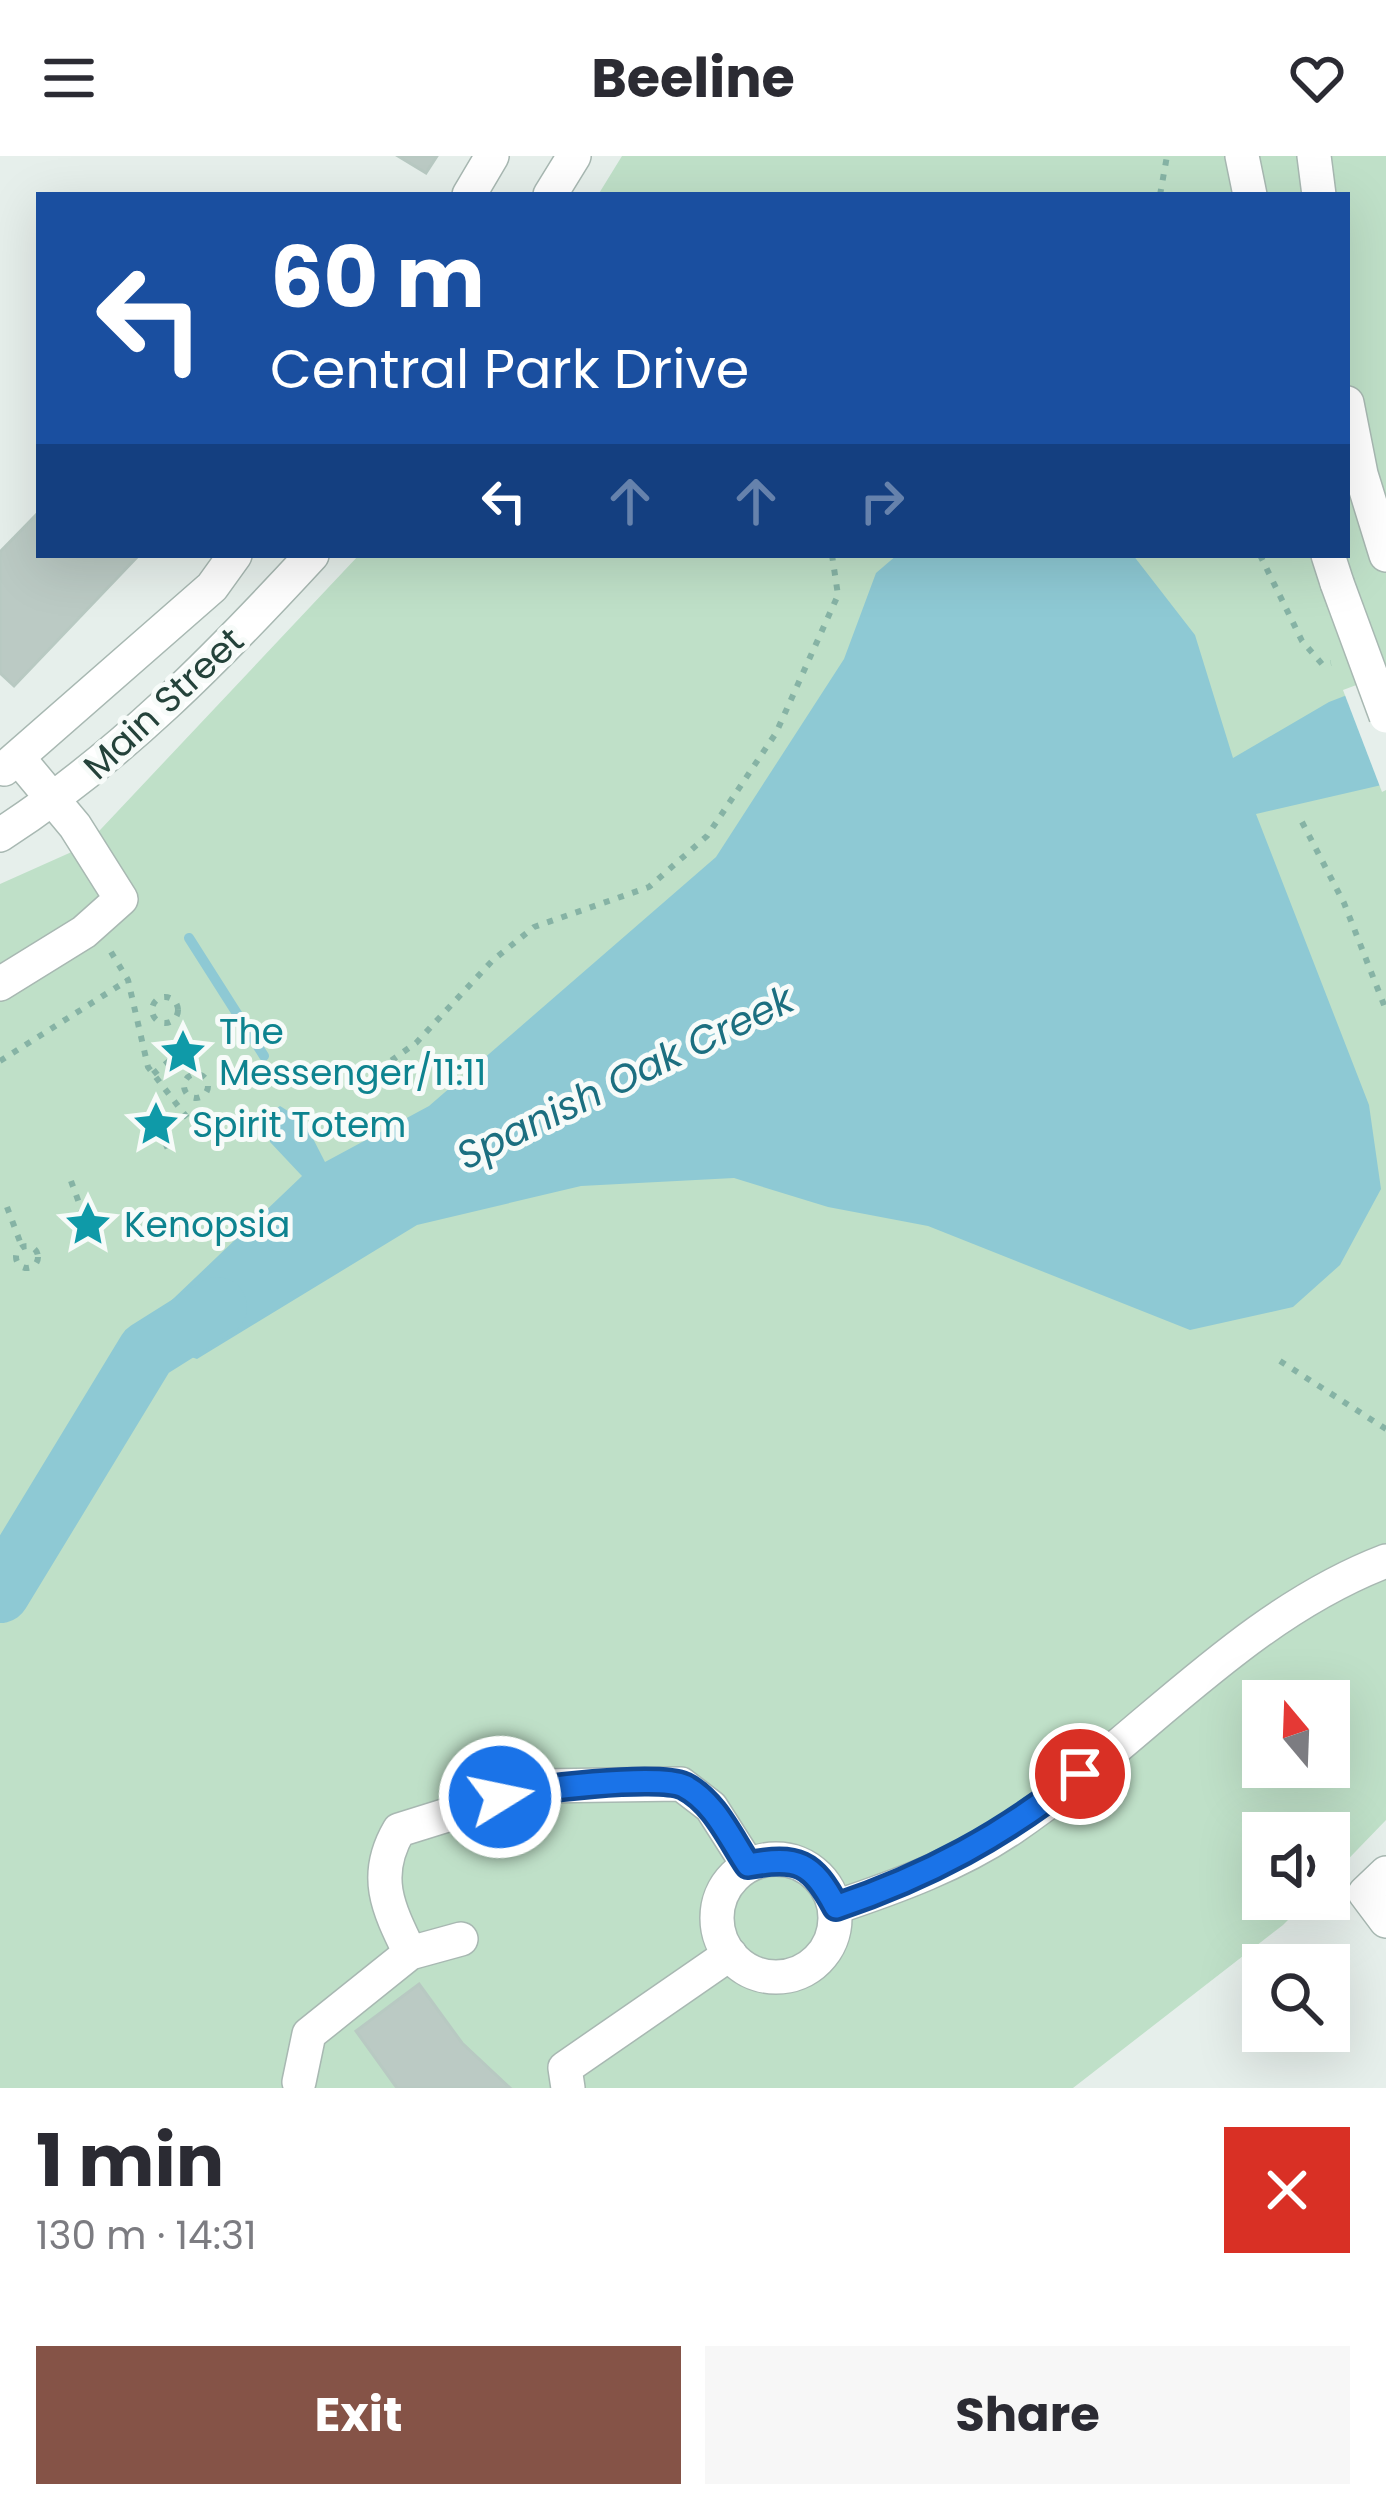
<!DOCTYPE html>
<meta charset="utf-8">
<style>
:root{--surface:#fff;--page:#f7f7f7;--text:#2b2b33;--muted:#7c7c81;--accent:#855347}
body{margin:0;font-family:Poppins,sans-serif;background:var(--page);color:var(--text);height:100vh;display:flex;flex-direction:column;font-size:45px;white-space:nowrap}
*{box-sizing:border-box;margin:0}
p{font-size:39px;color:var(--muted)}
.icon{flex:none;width:66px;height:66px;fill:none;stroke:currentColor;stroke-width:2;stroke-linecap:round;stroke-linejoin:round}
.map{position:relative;height:1932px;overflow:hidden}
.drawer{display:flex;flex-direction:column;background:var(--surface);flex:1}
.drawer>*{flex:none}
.top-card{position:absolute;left:36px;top:36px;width:1314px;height:366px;border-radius:0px;box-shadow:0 12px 48px #0002;background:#1a4fa0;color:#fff;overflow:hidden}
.needle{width:78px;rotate:341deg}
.fabs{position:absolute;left:1242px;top:1524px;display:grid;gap:24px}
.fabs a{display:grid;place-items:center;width:108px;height:108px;border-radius:0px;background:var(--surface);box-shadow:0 12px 48px #0002;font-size:60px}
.pin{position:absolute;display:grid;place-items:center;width:102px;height:102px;color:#fff;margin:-51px;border:6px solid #fff;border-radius:50%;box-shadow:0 3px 12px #0007}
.me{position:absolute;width:132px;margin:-66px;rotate:80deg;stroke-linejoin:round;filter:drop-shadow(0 0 9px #0008)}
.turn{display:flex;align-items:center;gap:42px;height:252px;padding:0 36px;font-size:54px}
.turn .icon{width:156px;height:156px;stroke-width:2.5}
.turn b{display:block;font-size:84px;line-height:102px}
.lanes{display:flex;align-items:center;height:114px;padding:0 36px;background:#0003;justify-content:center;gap:60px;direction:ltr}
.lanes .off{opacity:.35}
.round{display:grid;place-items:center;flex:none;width:126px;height:126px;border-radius:0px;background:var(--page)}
.headline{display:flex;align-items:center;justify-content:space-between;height:204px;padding:0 36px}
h1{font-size:72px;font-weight:700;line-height:90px}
.button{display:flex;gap:24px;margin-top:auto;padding:24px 36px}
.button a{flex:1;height:138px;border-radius:0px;background:var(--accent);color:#fff;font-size:48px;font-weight:700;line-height:138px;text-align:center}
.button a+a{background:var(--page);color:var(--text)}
header{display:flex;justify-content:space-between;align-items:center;height:156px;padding:0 36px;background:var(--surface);font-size:54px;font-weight:700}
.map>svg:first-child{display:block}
.green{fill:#bfe0c8;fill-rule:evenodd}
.water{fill:#8ec9d4}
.pier{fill:#e6efeb}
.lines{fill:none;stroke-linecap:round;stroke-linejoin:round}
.stream{stroke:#8ec9d4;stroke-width:10}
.river{stroke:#8ec9d4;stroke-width:60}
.building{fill:#bbcac4;stroke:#b8c9c2;stroke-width:3}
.minor-casing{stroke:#a8b8b2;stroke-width:36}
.path{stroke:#86b3a5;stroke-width:6;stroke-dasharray:6 9;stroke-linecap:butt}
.minor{stroke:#fff;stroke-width:33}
.minor-bridge-casing{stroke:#a8b8b2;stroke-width:36;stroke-linecap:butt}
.minor-bridge{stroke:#fff;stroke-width:33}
.route-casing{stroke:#114b97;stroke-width:30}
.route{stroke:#1a73e8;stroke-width:21}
.labels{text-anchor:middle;stroke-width:10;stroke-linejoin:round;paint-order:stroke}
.street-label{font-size:36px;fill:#24423a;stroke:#f7fbf9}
.culture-label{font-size:36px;fill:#0d838f;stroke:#f7fbf9;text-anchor:start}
.water-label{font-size:39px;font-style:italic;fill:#1c6f80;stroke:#f7fbf9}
</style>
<header><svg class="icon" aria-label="menu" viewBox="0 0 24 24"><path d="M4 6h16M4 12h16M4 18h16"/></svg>Beeline<svg class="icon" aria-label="heart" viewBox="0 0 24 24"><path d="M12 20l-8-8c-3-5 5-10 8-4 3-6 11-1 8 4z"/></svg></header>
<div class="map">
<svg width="1386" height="1932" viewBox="0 0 1386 1932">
<rect width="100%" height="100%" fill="#e6efeb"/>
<path class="green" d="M622,0H1386V1664L1329,1723V1677H1263V1743H1309L1283,1769L1073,1932H0V728L85,690L359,399H1347V39H598ZM1263,1545H1329V1611H1263Z"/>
<path class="water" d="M897,399H1133L1195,479L1233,602L1329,546L1386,524V628L1256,658L1369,949L1381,1033L1340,1109L1293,1151L1190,1174L928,1070L828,1051L734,1022L581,1030L417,1069L197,1203L168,1193L147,1195L153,1162L302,1020L270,986L268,958L280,950L304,965L325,1006L429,950L716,701L844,503L876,417Z"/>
<path class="pier" d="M1386,518V634L1382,636L1343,534Z"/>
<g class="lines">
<path class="stream" d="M189,782L264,900"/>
<path class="river" d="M0,1437L147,1195L217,1151"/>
</g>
<g class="building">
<path d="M398,0H437L426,17Z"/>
<path d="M39,356V399H139L14,530L0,517V396Z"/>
<path d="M419,1828L462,1887L510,1932H397L356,1875Z"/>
</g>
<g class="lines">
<defs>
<g id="minor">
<path d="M1242,0L1250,39"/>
<path d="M1314,0L1319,39"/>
<path d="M469,39L492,0"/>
<path d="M550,39L574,0"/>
<path d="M1347,247L1361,318L1386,399"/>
<path d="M1328,399L1337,427"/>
<path d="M4,613L212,431L235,399"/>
<path d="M0,679C119,602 216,503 312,399"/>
<path d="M0,828L84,776L121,743L75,670L20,604"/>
<circle cx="776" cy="1762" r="59"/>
<path d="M1386,1717L1365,1737L1386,1765"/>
<path d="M836,1751C896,1731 959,1708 1012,1672C1138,1587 1242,1460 1386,1405"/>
<path d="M410,1797C388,1752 372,1720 399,1674L540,1630L681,1628L711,1651L748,1709"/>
<path d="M299,1926L309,1878L410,1797L461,1783"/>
<path d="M568,1932L565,1912L730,1798"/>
</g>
</defs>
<use href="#minor" class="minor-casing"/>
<g class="path">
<path d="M1160,39L1167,0"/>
<path d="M1260,399L1302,485L1322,508L1331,507"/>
<path d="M1302,666L1344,747L1386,854"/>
<path d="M111,796L128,824L148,911L195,972"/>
<circle cx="165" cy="854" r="13"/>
<path d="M178,889L187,891L184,900L175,898Z"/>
<path d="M0,905L128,824"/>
<path d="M153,918L177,899"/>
<circle cx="196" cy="930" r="12"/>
<path d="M247,927L284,913L378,914L416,887L492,805L534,771L649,731L707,680L776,577L838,439L832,399"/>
<circle cx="156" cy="966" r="7"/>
<path d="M159,973L168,993"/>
<path d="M71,1025L82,1055"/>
<path d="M7,1051L22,1091"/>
<circle cx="87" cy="1068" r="12"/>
<circle cx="27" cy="1101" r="11"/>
<path d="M1280,1205L1386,1273"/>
</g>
<use href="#minor" class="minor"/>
<defs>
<path id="minor-bridge" d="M1337,427L1386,560"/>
</defs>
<use href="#minor-bridge" class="minor-bridge-casing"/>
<use href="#minor-bridge" class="minor-bridge"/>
</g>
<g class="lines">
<defs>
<path id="route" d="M500,1641C530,1633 658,1618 684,1630C714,1645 730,1682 748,1709C798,1700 812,1706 836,1751C928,1720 1004,1679 1080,1618"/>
</defs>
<use href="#route" class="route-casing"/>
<use href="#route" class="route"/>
</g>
<defs>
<symbol id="sight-bare" viewBox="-9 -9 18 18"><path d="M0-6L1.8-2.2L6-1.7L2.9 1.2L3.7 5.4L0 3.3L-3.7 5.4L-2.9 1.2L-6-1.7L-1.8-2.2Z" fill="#0f9aa8" stroke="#f7fbf9" stroke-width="2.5" paint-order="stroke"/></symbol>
</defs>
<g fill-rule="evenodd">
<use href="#sight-bare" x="150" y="863" width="66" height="66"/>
<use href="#sight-bare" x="123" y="935" width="66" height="66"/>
<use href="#sight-bare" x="55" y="1035" width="66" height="66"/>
</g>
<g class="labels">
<g class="street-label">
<text transform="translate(163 547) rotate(-43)" y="13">Main Street</text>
</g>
<g class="culture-label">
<text x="219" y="888">The<tspan x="219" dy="41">Messenger/11:11</tspan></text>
<text x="192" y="981">Spirit Totem</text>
<text x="124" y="1081">Kenopsia</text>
</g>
<g class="water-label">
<text transform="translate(625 921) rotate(-26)" y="14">Spanish Oak Creek</text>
</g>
</g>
</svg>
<div class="fabs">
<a><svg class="needle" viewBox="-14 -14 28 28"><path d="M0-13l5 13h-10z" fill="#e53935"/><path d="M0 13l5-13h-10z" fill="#7c7c81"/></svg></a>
<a><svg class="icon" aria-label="sound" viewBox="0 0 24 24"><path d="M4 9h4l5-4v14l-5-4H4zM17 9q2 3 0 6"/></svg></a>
<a><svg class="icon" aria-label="search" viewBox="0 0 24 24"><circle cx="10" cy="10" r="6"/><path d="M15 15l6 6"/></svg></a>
</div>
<div class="pin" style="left:1080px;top:1618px;background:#d93025"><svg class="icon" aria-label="arrive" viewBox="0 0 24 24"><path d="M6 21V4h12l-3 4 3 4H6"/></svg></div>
<svg class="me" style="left:500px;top:1641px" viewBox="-20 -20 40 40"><circle r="17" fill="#1a73e8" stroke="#fff" stroke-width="3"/><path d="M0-11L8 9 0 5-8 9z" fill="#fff"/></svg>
<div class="top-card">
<div class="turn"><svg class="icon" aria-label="left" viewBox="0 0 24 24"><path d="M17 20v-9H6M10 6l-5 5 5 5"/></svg><div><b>60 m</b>Central Park Drive</div></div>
<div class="lanes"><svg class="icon" aria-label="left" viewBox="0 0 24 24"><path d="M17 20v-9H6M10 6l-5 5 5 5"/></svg><svg class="icon off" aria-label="ahead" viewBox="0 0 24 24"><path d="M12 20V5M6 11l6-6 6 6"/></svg><svg class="icon off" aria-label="ahead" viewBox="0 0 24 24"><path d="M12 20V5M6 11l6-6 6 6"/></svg><svg class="icon off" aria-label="right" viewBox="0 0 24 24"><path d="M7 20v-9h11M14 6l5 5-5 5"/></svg></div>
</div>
</div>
<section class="drawer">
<div class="headline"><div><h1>1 min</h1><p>130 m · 14:31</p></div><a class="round" style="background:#d93025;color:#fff"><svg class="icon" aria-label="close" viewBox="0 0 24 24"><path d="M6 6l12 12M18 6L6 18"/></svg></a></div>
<div class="button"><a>Exit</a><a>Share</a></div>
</section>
